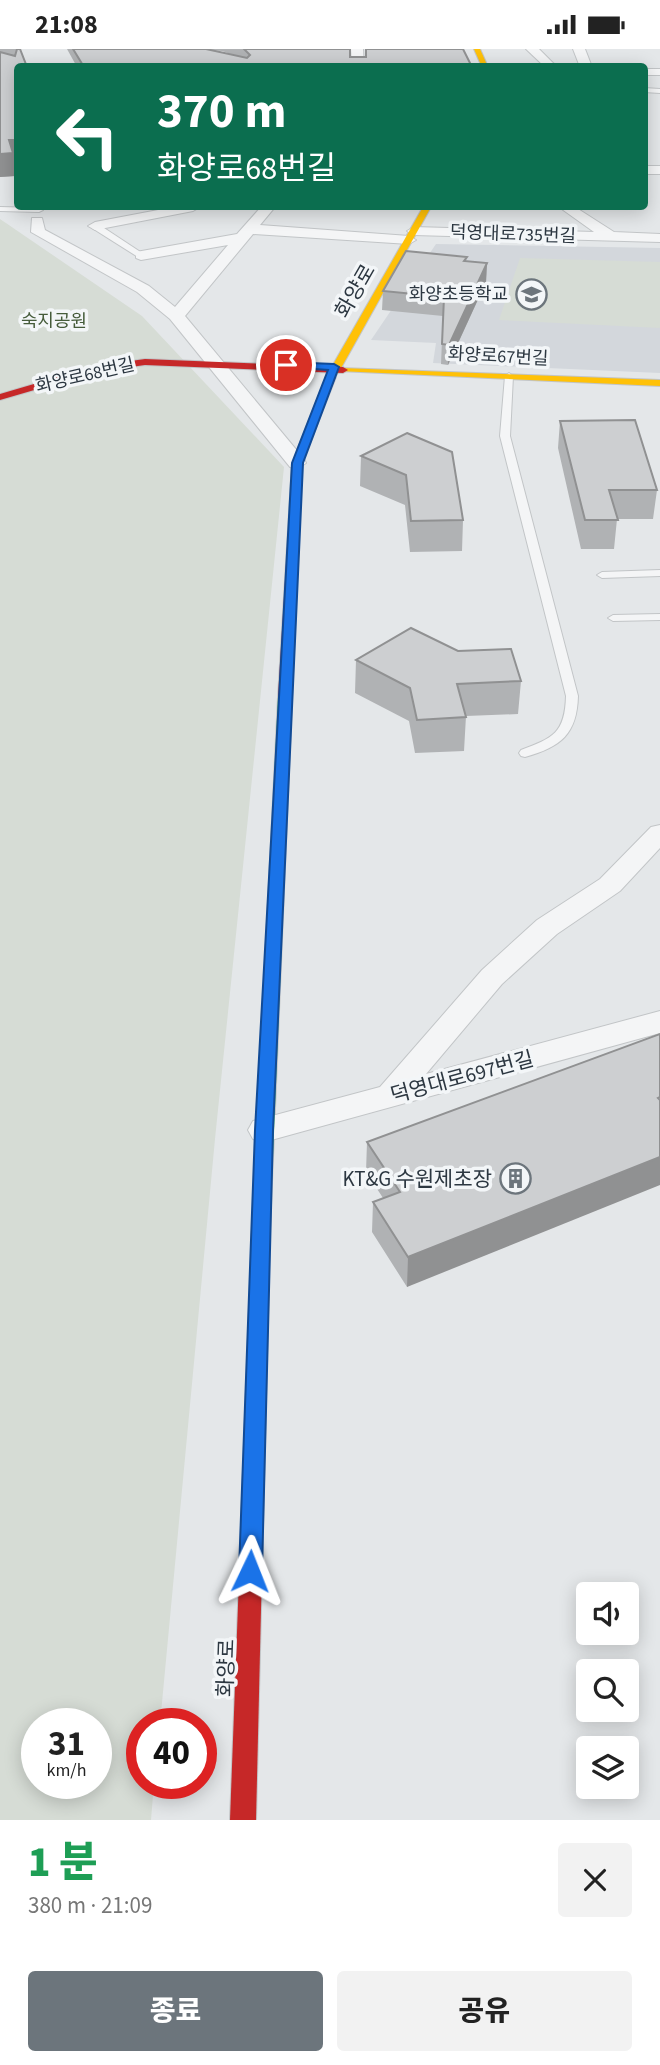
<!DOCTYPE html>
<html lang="ko">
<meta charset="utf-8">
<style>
:root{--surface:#fff;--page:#f2f2f2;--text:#222;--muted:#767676;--accent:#6c757c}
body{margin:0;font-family:"Source Sans 3","Noto Sans KR",sans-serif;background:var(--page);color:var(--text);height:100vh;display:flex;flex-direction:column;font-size:26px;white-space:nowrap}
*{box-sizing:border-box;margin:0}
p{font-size:23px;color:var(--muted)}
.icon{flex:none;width:38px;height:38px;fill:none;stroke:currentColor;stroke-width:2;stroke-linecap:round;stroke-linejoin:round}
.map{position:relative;height:1771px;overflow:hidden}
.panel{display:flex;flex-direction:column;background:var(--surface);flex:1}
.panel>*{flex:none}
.guide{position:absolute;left:14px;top:14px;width:634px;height:147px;border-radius:7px;box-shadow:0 4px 18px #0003;background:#0b6e4f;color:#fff;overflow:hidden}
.fabs{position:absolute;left:576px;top:1533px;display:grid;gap:14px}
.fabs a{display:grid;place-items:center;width:63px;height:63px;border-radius:7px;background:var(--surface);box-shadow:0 4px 18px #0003;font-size:35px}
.speed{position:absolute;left:21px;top:1659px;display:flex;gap:14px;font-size:35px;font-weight:700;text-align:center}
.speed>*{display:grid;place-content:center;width:91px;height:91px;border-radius:50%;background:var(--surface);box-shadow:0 4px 18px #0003;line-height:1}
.speed small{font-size:18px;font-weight:400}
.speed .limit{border:10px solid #d22;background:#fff;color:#111}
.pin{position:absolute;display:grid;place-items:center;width:60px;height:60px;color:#fff;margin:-30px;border:4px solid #fff;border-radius:50%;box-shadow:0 2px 7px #0007}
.me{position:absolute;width:77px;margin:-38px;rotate:2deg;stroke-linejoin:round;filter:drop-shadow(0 0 5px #0008)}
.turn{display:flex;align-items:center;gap:24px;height:147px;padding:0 28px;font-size:32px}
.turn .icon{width:91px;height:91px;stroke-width:2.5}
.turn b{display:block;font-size:49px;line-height:60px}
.round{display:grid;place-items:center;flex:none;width:74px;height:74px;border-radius:7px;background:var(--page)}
.headline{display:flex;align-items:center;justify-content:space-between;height:119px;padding:0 28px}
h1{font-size:42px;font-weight:800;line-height:52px;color:#1e9e55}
.action{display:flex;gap:14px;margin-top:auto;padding:14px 28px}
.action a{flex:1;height:80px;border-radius:7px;background:var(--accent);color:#fff;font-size:28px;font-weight:800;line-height:80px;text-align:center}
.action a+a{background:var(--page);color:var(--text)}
.status{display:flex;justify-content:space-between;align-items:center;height:49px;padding:0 35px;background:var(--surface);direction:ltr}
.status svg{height:19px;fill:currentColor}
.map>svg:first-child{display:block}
.built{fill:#d3d7dc}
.green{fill:#d6dcd5;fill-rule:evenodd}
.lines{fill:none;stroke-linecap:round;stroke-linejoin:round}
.lane-casing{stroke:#c2c5c7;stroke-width:2}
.street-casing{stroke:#c2c5c7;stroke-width:2}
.fast-casing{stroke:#c2c5c7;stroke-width:2}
.slow-casing{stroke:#c2c5c7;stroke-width:2}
.jam-casing{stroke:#c2c5c7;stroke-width:2}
.lane{fill:#f4f5f6;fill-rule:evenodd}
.street{fill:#f4f5f6;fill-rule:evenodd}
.fast{fill:#4caf50;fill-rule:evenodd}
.slow{fill:#ffc107;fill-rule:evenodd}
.jam{fill:#c62828;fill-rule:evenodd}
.wall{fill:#b0b2b4;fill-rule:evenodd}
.shaded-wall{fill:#909192}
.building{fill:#cdcfd1;stroke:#909192;stroke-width:2}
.route{fill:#1a73e8;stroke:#114b97;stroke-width:2}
.labels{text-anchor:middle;stroke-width:7;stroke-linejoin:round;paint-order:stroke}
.far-street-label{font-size:18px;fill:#2c3741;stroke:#f3f6f8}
.far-poi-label{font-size:18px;fill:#2c3741;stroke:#f3f6f8;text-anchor:end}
.far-park-label{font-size:18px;fill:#465c3b;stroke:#f3f6f8}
.street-label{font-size:21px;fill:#2c3741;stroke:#f3f6f8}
.poi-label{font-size:21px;fill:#2c3741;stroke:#f3f6f8;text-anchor:end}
</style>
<div class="status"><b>21:08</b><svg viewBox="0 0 49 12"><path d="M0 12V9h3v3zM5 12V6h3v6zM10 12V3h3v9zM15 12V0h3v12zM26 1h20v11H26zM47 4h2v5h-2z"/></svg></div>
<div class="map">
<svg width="660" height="1771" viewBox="0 0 660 1771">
<rect width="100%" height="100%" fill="#e4e7e9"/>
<path class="built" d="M436,195L660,199V324L433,314L436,294L371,291Z"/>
<g class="green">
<path d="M0,170L142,267L284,418L215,1090L160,1675H142V1734H154L151,1771H0ZM37,1675H96V1734H37Z"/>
<path d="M520,209L660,213V279L499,271Z"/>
</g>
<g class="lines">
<defs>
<g id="lane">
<path d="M644,39L660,40V44L644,43Z"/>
<path d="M0,158L39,159L43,161L39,163L0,162Z"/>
<path d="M95,175H98L145,206L138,208L92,179Z"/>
<path d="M509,324L513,327L510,387L578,647C577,685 561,698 525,708L521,707L519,704L521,701C553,689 565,684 566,647L500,387L505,327Z"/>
<path d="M660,521V527L602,529L597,526L602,523Z"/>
<path d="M660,565V571L613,572L608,569L613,566Z"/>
</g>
<g id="street">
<path d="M351,0H363L364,18H352Z"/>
<path d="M526,0H539L557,18H545Z"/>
<path d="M573,0H585L592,18H580Z"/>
<rect x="644" y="20" width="16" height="6"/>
<rect x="644" y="117" width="16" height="8"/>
<path d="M174,158H200L193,162L95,181L88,177L95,173Z"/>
<path d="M261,158H275L260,176L409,187L416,191L409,195L253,185L185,267L304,410L306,414L297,420L290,418L170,270L137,243L31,183L32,169H42L45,181L149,237L175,258L228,196L141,211L136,209V203L237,185Z"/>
<path d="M559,158H575L614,183L660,185V193L414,186L407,182L414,178L594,183Z"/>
<path d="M660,776V799L620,842L557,885L502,935L426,1025L660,962V984L264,1093L253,1090L248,1081L253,1072L380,1038L482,921L537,871L600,830L651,778Z"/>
</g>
<path id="fast" d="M285,644L292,648L270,1181L268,1186L261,1189L254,1186L252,1181L278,648Z"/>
<g id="slow">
<path d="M474,0H480L488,18H482Z"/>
<path d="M423,158H431L341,319L660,331V337L339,322L334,330H328L326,328Z"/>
</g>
<g id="jam">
<path d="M145,310L343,318L348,321L343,324L145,316L96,323L0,351V345L95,317Z"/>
<path d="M331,325L336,328L302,414L292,648L285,652L278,648L292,414L326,328Z"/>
<path d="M261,1173L268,1176L270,1181L256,1771H230L252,1181L254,1176Z"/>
</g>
</defs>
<use href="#lane" class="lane-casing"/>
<use href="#street" class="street-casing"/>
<use href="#fast" class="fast-casing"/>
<use href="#slow" class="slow-casing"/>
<use href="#jam" class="jam-casing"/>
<use href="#lane" class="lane"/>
<use href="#street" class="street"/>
<use href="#fast" class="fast"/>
<use href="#slow" class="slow"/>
<use href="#jam" class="jam"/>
</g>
<g class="wall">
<path d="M0,0H20L18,18V113H14L15,127L0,128Z"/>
<path d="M67,0H350V8H365V0H463L472,18H77ZM209,1L222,2L231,5Z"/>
<path d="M467,208L466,212L487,214L486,233L448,316L441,315L443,267L382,261L383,242Z"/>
<path d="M560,372L657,441L653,470H617L614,500H581L558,399Z"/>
<path d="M407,384L463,471L462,502L410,503L405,456L360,437L361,407Z"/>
<path d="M356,611L521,632L518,665L466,667L464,702L415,704L409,672L355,644Z"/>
<path d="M660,985L407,1238L372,1183L373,1153L383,1149L366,1123L367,1093Z"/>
</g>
<g class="shaded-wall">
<path d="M9,91H18V113H14L15,127L0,128V105Z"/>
<path d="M487,214L486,233L448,316L449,296Z"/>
<path d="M660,1108V1136L407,1238L408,1208Z"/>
</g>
<g class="building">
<path d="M17,0H20L27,18H18V91H9L13,104L0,105V3L15,7Z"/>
<path d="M73,0H206L247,9L250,6L244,0H350V8H366V0H463L472,18H84Z"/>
<path d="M406,202L467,208L464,212L487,214L449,296L442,295L444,248L383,242Z"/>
<path d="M635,371L657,441H609L618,471H585L560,372Z"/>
<path d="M407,384L452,403L463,471L411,472L406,426L361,407Z"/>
<path d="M411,579L458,602L511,600L521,632L457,635L466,668L417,671L410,639L356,611Z"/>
<path d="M660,985V1048L658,1049L660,1051V1108L408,1208L373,1153L400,1143L367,1093Z"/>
</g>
<path class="route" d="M286,313L334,315L339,318L303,414L273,1081L262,1522L259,1530L250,1533L242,1530L239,1522L255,1081L292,414L328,321L282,318Z"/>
<defs>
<symbol id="school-ring" viewBox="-11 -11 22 22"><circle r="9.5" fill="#f3f6f8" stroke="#6c757c" stroke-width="1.5"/><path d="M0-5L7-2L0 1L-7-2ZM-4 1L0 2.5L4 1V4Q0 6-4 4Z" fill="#6c757c"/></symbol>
<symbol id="building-ring" viewBox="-11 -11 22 22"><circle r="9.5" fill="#f3f6f8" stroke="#6c757c" stroke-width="1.5"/><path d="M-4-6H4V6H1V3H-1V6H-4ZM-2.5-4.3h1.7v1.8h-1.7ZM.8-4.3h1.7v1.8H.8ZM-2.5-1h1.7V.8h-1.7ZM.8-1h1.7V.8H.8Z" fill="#6c757c"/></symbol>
</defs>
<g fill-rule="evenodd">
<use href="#school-ring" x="514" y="228" width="35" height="35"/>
<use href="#building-ring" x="498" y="1112" width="35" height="35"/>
</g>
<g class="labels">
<g class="far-street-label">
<text transform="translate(513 185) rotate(2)" y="6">덕영대로735번길</text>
<text transform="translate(498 307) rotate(3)" y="6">화양로67번길</text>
<text transform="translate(85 326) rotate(-13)" y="6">화양로68번길</text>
</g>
<g class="far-poi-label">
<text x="508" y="251">화양초등학교</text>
</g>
<g class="far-park-label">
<text x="54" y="278">숙지공원</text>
</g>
<g class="street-label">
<text transform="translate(355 242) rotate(-60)" y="7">화양로</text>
<text transform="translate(462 1028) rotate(-15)" y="7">덕영대로697번길</text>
<text transform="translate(226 1619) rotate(-88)" y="7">화양로</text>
</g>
<g class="poi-label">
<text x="492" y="1137">KT&amp;G 수원제초장</text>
</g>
</g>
</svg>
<div class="fabs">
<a><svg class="icon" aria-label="sound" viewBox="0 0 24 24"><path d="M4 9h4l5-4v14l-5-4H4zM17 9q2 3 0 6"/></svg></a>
<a><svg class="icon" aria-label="search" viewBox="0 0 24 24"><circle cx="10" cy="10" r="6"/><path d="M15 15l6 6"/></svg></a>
<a><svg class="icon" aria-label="layers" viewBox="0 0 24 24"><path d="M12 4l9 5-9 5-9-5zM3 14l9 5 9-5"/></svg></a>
</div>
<div class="speed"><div>31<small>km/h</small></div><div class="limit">40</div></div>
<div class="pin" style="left:286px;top:316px;background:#d93025"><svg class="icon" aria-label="arrive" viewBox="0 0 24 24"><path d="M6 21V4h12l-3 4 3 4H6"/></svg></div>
<svg class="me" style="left:250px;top:1522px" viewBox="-20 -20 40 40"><path d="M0-17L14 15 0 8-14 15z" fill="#1a73e8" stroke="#fff" stroke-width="4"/></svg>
<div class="guide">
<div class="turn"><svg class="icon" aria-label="left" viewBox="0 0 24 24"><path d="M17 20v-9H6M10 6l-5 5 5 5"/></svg><div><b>370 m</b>화양로68번길</div></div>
</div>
</div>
<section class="panel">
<div class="headline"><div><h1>1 분</h1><p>380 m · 21:09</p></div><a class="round"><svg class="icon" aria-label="close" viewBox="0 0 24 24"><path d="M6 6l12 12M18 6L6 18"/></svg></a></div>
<div class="action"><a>종료</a><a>공유</a></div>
</section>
